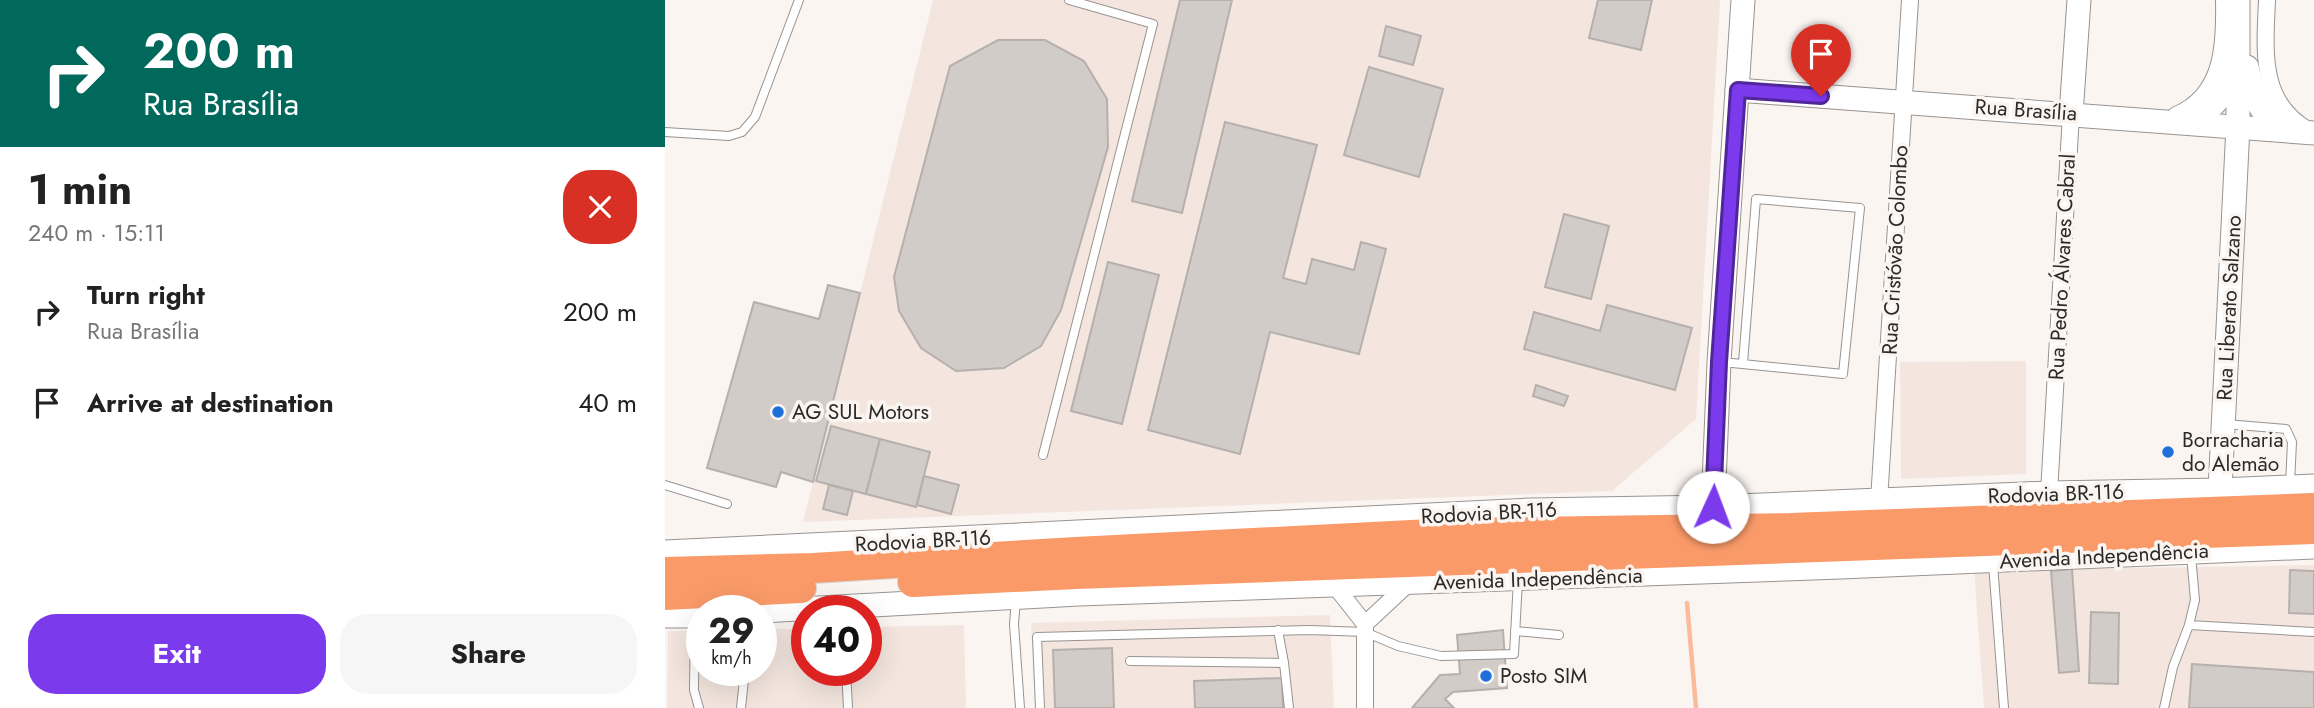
<!DOCTYPE html>
<meta charset="utf-8">
<style>
:root{--surface:#fff;--page:#f6f6f6;--text:#222;--muted:#767676;--accent:#7c3aed}
body{margin:0;font-family:Jost,sans-serif;background:var(--page);color:var(--text);height:100vh;display:flex;flex-direction:column;font-size:26px;white-space:nowrap}
*{box-sizing:border-box;margin:0}
p{font-size:23px;color:var(--muted)}
.icon{flex:none;width:38px;height:38px;fill:none;stroke:currentColor;stroke-width:2;stroke-linecap:round;stroke-linejoin:round}
.map{position:relative;flex:1;overflow:hidden}
.drawer{display:flex;flex-direction:column;background:var(--surface);width:665px}
.drawer>*{flex:none}
.top-card{background:#00695c;color:#fff;overflow:hidden}
.speed{position:absolute;left:21px;top:595px;display:flex;gap:14px;font-size:35px;font-weight:700;text-align:center}
.speed>*{display:grid;place-content:center;width:91px;height:91px;border-radius:50%;background:var(--surface);box-shadow:0 7px 28px #0002;line-height:1}
.speed small{font-size:18px;font-weight:400}
.speed .limit{border:10px solid #d22;background:#fff;color:#111}
.pin{position:absolute;display:grid;place-items:center;width:60px;height:60px;color:#fff;margin:-72px -30px;border-radius:50% 50% 50% 0;rotate:-45deg;box-shadow:0 0 7px #0007}
.pin .icon{rotate:45deg}
.me{position:absolute;width:77px;margin:-38px;rotate:2deg;stroke-linejoin:round;filter:drop-shadow(0 0 5px #0008)}
.turn{display:flex;align-items:center;gap:24px;height:147px;padding:0 28px;font-size:32px}
.turn .icon{width:91px;height:91px;stroke-width:2.5}
.turn b{display:block;font-size:49px;line-height:60px}
.round{display:grid;place-items:center;flex:none;width:74px;height:74px;border-radius:28px;background:var(--page)}
.headline{display:flex;align-items:center;justify-content:space-between;height:119px;padding:0 28px}
h1{font-size:42px;font-weight:700;line-height:52px}
.primary-button{display:flex;gap:14px;margin-top:auto;padding:14px 28px}
.primary-button a{flex:1;height:80px;border-radius:28px;background:var(--accent);color:#fff;font-size:28px;font-weight:700;line-height:80px;text-align:center}
.primary-button a+a{background:var(--page);color:var(--text)}
ul{padding:0;list-style:none}
li{display:flex;align-items:center;gap:21px;height:91px;padding:0 28px}
li div{flex:1}
li b{display:block;font-size:26px}
li em{font-style:normal}
main{display:flex;flex:1;min-height:0}
.map>svg:first-child{display:block}
.built{fill:#f4e6df}
.lines{fill:none;stroke-linecap:round;stroke-linejoin:round}
.stream{stroke:#fbbb9b;stroke-width:4.5}
.building{fill:#d2ccc9;stroke:#b6b0ad;stroke-width:2}
.lane-casing{stroke:#989390;stroke-width:10}
.street-casing{stroke:#989390;stroke-width:18}
.secondary-casing{stroke:#989390;stroke-width:25}
.highway-casing{stroke:#d5d4d4;stroke-width:32}
.lane{stroke:#fff;stroke-width:8}
.street{stroke:#fff;stroke-width:16}
.secondary{stroke:#fff;stroke-width:23}
.highway{stroke:#fa9a69;stroke-width:30}
.route-casing{stroke:#51269a;stroke-width:18}
.route{stroke:#7c3aed;stroke-width:12}
.poi-dot{fill:#1f6fda;stroke:#fbf5f2;stroke-width:2.5}
.labels{text-anchor:middle;stroke-width:7;stroke-linejoin:round;paint-order:stroke}
.street-label{font-size:21px;fill:#2c2a28;stroke:#fbf5f2}
.poi-label{font-size:21px;fill:#2c2a28;stroke:#fbf5f2;text-anchor:start}
</style>
<main>
<section class="drawer">
<div class="top-card">
<div class="turn"><svg class="icon" aria-label="right" viewBox="0 0 24 24"><path d="M7 20v-9h11M14 6l5 5-5 5"/></svg><div><b>200 m</b>Rua Brasília</div></div>
</div>
<div class="headline"><div><h1>1 min</h1><p>240 m · 15:11</p></div><a class="round" style="background:#d93025;color:#fff"><svg class="icon" aria-label="close" viewBox="0 0 24 24"><path d="M6 6l12 12M18 6L6 18"/></svg></a></div>
<ul>
<li><svg class="icon" aria-label="right" viewBox="0 0 24 24"><path d="M7 20v-9h11M14 6l5 5-5 5"/></svg><div><b>Turn right</b><p>Rua Brasília</p></div><em>200 m</em></li>
<li><svg class="icon" aria-label="arrive" viewBox="0 0 24 24"><path d="M6 21V4h12l-3 4 3 4H6"/></svg><div><b>Arrive at destination</b></div><em>40 m</em></li>
</ul>
<div class="primary-button"><a>Exit</a><a>Share</a></div>
</section>
<div class="map">
<svg width="1649" height="708" viewBox="0 0 1649 708">
<rect width="100%" height="100%" fill="#fbf5f2"/>
<g class="built">
<path d="M268,0H1055L1031,419L947,491L138,522Z"/>
<path d="M1361,361V474L1236,479L1235,362Z"/>
<path d="M1649,565V708H1319L1309,570Z"/>
<path d="M665,615L669,708H370L366,623Z"/>
<path d="M299,625L301,708H2L3,631H37V670H96V629H142V670H201V627Z"/>
</g>
<g class="lines">
<path class="stream" d="M1022,603L1031,708"/>
</g>
<g class="building">
<path d="M515,0H567L517,213L467,201Z"/>
<path d="M933,0H987L976,50L924,38Z"/>
<path d="M721,26L756,36L748,65L714,56Z"/>
<path d="M333,40H380L419,61L442,99L443,147L396,310L376,346L339,368L291,371L256,348L234,311L229,277L285,66Z"/>
<path d="M704,67L778,89L754,177L679,155Z"/>
<path d="M560,122L652,145L618,278L641,284L647,259L689,270L696,242L721,249L694,354L605,332L575,454L483,430Z"/>
<path d="M899,214L944,226L926,299L880,287Z"/>
<path d="M443,262L494,275L457,424L406,411Z"/>
<path d="M163,285L195,293L148,482L116,472L111,487L42,468L89,302L154,319Z"/>
<path d="M942,305L1027,328L1010,390L859,349L869,312L935,331Z"/>
<path d="M871,385L903,396L899,406L868,396Z"/>
<path d="M166,426L215,439L201,494L151,481Z"/>
<path d="M215,439L265,452L251,507L201,494Z"/>
<path d="M259,476L294,485L286,514L252,505Z"/>
<path d="M164,485L188,491L182,515L158,509Z"/>
<path d="M1407,569L1414,671L1394,673L1386,571Z"/>
<path d="M1625,570L1649,571V614L1624,613Z"/>
<path d="M1426,612L1454,613L1453,684L1424,683Z"/>
<path d="M838,630L842,688L788,692L780,699L789,708H747L775,675L795,674L792,635Z"/>
<path d="M447,648L449,708H390L388,650Z"/>
<path d="M1527,664L1649,672V708H1524Z"/>
<path d="M617,678L618,708H530L529,681Z"/>
</g>
<g class="lines">
<defs>
<g id="lane">
<path d="M0,132L64,136L77,132L90,117L134,0"/>
<path d="M1057,362L1178,374L1195,208L1091,199L1078,363"/>
<path d="M1561,424L1621,429L1627,442L1625,484"/>
<path d="M378,455L488,24L404,0"/>
<path d="M0,485L62,504"/>
<path d="M1526,555L1530,600L1524,625L1649,632"/>
<path d="M1328,564L1339,708"/>
<path d="M351,599L349,624L355,708"/>
<path d="M30,618L29,690L34,708"/>
<path d="M850,631L894,635"/>
<path d="M465,661L619,663L613,630"/>
<path d="M619,663L624,708"/>
<path d="M181,670L183,708"/>
<path d="M76,708L80,670"/>
<path d="M375,708L372,637L644,630L700,632L733,646L776,656L849,654L853,580"/>
<path d="M1499,708L1508,667L1524,625"/>
</g>
<g id="street">
<path d="M1602,0C1600,50 1593,105 1647,132"/>
<path d="M1511,115C1559,95 1560,44 1559,0"/>
<path d="M1384,493L1406,114"/>
<path d="M1214,501L1245,0"/>
<path d="M670,586L700,624V708"/>
<path d="M700,624L744,583"/>
</g>
<g id="secondary">
<path d="M1582,67C1587,91 1595,119 1620,130"/>
<path d="M1072,90L1649,133"/>
<path d="M1406,114L1414,0"/>
<path d="M1518,120C1546,115 1561,94 1571,69"/>
<path d="M1555,490L1573,126V0"/>
<path d="M1048,507L1054,362L1078,0"/>
<path d="M0,552L867,510L1048,507L1384,493L1555,490L1649,486"/>
<path d="M96,611L414,594L1176,567L1649,547"/>
<path d="M0,616H37"/>
</g>
<g id="highway">
<path d="M0,572L148,568L411,552L785,533L1126,528L1649,508"/>
<path d="M248,582L411,574L1649,529"/>
<path d="M0,595L136,588"/>
</g>
</defs>
<use href="#lane" class="lane-casing"/>
<use href="#street" class="street-casing"/>
<use href="#secondary" class="secondary-casing"/>
<use href="#highway" class="highway-casing"/>
<use href="#lane" class="lane"/>
<use href="#street" class="street"/>
<use href="#secondary" class="secondary"/>
<use href="#highway" class="highway"/>
</g>
<g class="lines">
<defs>
<path id="route" d="M1048,507L1054,362L1073,90L1156,96"/>
</defs>
<use href="#route" class="route-casing"/>
<use href="#route" class="route"/>
</g>
<g class="poi-dot">
<circle cx="113" cy="412" r="7"/>
<circle cx="1503" cy="452" r="7"/>
<circle cx="821" cy="676" r="7"/>
</g>
<g class="labels">
<g class="street-label">
<text transform="translate(1361 110) rotate(4)" y="7">Rua Brasília</text>
<text transform="translate(1230 250) rotate(-87)" y="7">Rua Cristóvão Colombo</text>
<text transform="translate(1397 267) rotate(-87)" y="7">Rua Pedro Álvares Cabral</text>
<text transform="translate(1564 308) rotate(-87)" y="7">Rua Liberato Salzano</text>
<text transform="translate(1391 494) rotate(-2)" y="7">Rodovia BR-116</text>
<text transform="translate(824 513) rotate(-3)" y="7">Rodovia BR-116</text>
<text transform="translate(258 541) rotate(-3)" y="7">Rodovia BR-116</text>
<text transform="translate(1439 556) rotate(-3)" y="7">Avenida Independência</text>
<text transform="translate(873 579) rotate(-2)" y="7">Avenida Independência</text>
</g>
<g class="poi-label">
<text x="127" y="419">AG SUL Motors</text>
<text x="1517" y="447">Borracharia<tspan x="1517" dy="24">do Alemão</tspan></text>
<text x="835" y="683">Posto SIM</text>
</g>
</g>
</svg>
<div class="speed"><div>29<small>km/h</small></div><div class="limit">40</div></div>
<div class="pin" style="left:1156px;top:96px;background:#d93025"><svg class="icon" aria-label="arrive" viewBox="0 0 24 24"><path d="M6 21V4h12l-3 4 3 4H6"/></svg></div>
<svg class="me" style="left:1048px;top:507px" viewBox="-20 -20 40 40"><circle r="19" fill="#fff"/><path d="M0-13L10 11 0 6-10 11z" fill="#7c3aed"/></svg>
</div>
</main>
